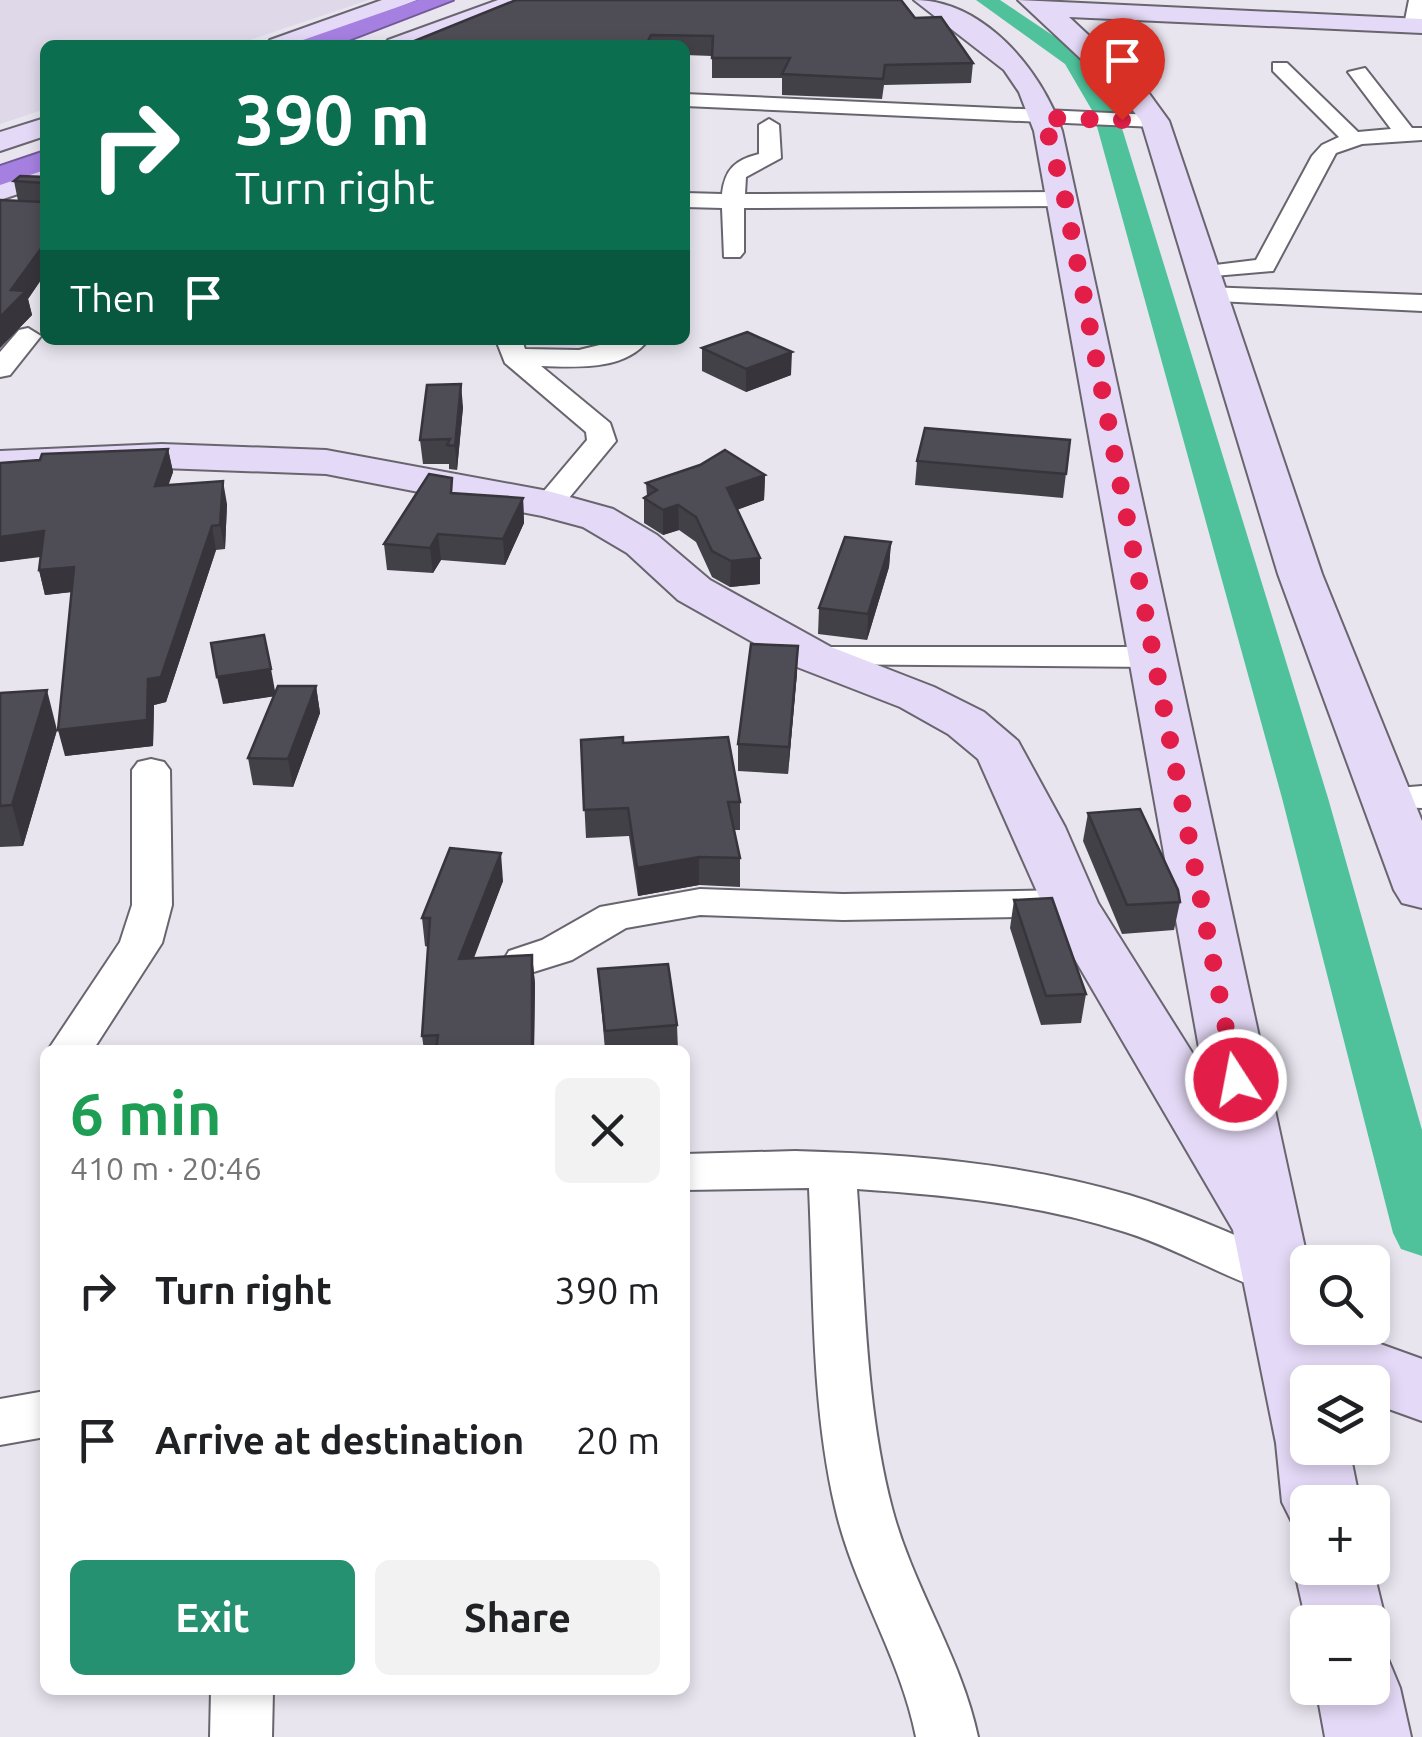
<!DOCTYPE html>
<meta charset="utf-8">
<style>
:root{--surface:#fff;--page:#f2f2f2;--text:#202124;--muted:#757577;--accent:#259171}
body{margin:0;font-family:Ubuntu,sans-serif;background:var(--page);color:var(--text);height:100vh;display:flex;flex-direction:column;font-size:38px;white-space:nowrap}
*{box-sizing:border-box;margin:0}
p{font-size:32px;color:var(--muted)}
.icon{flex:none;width:55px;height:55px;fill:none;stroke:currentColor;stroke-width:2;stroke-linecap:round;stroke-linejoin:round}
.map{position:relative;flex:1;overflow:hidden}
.sheet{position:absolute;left:40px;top:1045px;width:650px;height:650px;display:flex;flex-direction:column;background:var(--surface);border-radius:15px;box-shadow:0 5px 15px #0003}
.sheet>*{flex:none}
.top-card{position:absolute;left:40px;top:40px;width:650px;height:305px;border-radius:15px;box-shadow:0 5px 15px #0003;background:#0b6e4f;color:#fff;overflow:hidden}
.controls{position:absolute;left:1290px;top:1245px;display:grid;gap:20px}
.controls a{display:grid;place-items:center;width:100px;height:100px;border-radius:15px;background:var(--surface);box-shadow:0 5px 15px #0003;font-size:50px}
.pin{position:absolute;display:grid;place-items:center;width:85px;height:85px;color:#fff;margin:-102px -42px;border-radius:50% 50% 50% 0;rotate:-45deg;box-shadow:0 0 10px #0007}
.pin .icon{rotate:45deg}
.me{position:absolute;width:110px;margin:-55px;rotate:349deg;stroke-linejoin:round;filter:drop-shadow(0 0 8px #0008)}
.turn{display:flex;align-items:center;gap:35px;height:210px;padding:0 30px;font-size:45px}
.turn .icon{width:130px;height:130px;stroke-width:2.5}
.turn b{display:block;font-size:70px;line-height:85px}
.then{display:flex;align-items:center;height:95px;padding:0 30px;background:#0003;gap:20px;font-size:38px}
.round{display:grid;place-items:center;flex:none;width:105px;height:105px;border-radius:15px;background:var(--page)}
.summary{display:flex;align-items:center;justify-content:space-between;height:170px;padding:0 30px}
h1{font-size:60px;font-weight:700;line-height:75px;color:#1e9e55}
.cta{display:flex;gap:20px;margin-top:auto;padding:20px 30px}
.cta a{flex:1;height:115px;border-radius:15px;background:var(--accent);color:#fff;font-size:40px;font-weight:700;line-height:115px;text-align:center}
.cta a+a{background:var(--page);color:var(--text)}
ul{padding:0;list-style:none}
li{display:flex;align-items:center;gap:30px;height:150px;padding:0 30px}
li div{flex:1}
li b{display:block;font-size:38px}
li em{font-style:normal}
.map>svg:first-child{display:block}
.built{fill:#ded8e9}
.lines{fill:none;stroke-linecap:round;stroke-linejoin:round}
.canal{fill:#4fc29c;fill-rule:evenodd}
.street-casing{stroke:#68656e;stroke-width:4}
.secondary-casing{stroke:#68656e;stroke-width:4}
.highway-casing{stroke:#725999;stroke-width:4}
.street{fill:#fff;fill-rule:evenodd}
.secondary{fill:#e4d9f6;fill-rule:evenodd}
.highway{fill:#a680e1;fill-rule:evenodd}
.wall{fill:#434148}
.shaded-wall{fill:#37353b}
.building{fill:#4e4c54;stroke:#37353b;stroke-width:2.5}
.route{stroke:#e11d48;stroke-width:18;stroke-dasharray:0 32.4}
</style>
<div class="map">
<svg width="1422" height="1737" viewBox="0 0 1422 1737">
<rect width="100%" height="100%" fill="#e8e5ef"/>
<path class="built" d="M0,0H369L235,45H45V109L0,124Z"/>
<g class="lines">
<path class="canal" d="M976,0H1000L1082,55L1117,112L1328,798L1422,1130V1256L1401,1249L1393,1233L1282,798L1093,112L1065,64Z"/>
<defs>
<g id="street">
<path d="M1409,0H1422V25L1413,30L1404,25Z"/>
<path d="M1273,63H1287L1358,132L1391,129L1348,72L1365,68L1412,128H1422V140L1362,144L1336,153L1273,271L1191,278L1188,273L1191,268L1256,260L1312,156L1322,145L1339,137L1273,71Z"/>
<path d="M685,94L1155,115L1165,121L1155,127L685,106Z"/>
<path d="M769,119L779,125L781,158L746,177L745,194L1065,192L1076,199L1065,206L744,208V252L740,257H724L722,208L685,207V193L722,194C725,169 735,160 759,154V125Z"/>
<path d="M1207,287L1422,295V311L1198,300L1194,295L1198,290Z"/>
<path d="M28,328L41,336L10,375L0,377V352L19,330Z"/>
<path d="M496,340H522L525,349L579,350L620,340H648C625,371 576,367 541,366L610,423L616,441L559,510L548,513L533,504L587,440L586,432L505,363Z"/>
<path d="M814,647H1154L1166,650L1171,657L1166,664L1154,667L802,664L797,657L802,650Z"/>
<path d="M151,759L164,762L170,770L172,905L162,943L93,1050H48L120,942L132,905V770L138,762Z"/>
<path d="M1422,786V808L1373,806L1367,798L1373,790Z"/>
<path d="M700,889L843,894L1068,890L1082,894L1088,903L1082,912L1068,916L843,920L700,915L626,928L572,960L524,975L509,971L503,961L509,951L542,940L600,907Z"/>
<path d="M795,1151C908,1154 1021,1163 1129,1195C1185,1212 1238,1237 1293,1260L1300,1274L1293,1288L1275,1294C1223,1277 1176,1248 1125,1232C1039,1204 947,1195 857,1189C865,1295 865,1405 892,1508C913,1588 961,1656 978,1737H916C900,1656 853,1587 835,1507C811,1403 814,1294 809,1188L685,1190V1154Z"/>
<path d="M45,1391V1437L0,1445V1399Z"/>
<path d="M211,1690H273L272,1737H210Z"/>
</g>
<g id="secondary">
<path d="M382,0H417L303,45H266L270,40Z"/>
<path d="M498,0H532L421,45H384L388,40Z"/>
<path d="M914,0C983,0 1041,69 1062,131L1308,1262V1328H1336L1422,1359V1421L1372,1403V1382H1308V1448H1349L1360,1502H1308V1532L1294,1526L1282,1502L1276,1443L1233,1230L1042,903L978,759L948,734L900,707L797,667L678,600L627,553L583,527L542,516L326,474L162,468L0,475V451L162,444L326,450L548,491L613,509L657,535L710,580L831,647L934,687L984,712L1018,741L1065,827L1098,903L1203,1070L1034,131L1019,92L1004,70Z"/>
<path d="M1018,0L1422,19V33L1069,17L1145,88L1169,121L1322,574L1422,821V908L1402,903L1394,890L1278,574L1141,121L1125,100Z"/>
<path d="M45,118V136L0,151V132Z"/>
<path d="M45,166V185L0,200V181Z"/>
<path d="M1308,1541V1568L1372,1565L1386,1622L1374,1649L1372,1622H1308V1630L1294,1568Z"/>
<path d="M1372,1653L1388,1659L1400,1688L1411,1737H1325L1316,1688H1372Z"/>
</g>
<g id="highway">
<path d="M418,0H453L336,45H299L303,40Z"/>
<path d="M45,151V170L0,185V166Z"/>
</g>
</defs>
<use href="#street" class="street-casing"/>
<use href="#secondary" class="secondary-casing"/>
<use href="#highway" class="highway-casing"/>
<use href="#street" class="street"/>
<use href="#secondary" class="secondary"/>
<use href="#highway" class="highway"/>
</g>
<g class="wall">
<path d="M915,18L973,63L971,83L884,85L882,99L782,95V78H712V56L685,55V45H388Z"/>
<path d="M45,177V274L28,299L32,315L0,348V200L18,201L14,181Z"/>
<path d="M702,348L791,375L746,392L702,371Z"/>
<path d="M463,407L457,470L449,469V464H423L420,440Z"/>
<path d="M1070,440L1063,498L915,485L917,461Z"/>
<path d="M168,449L173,472L168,485L227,504L225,549L216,550L166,702L154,705L153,746L65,756L72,592L45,595L39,570L41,557L0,562Z"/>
<path d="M765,475L764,500L737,510L760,584L730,587L712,577L696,542L679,530L663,535L644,523V498L647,496L646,483Z"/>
<path d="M454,493L523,498L524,523L505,565L441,560L433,573L387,570L384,544Z"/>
<path d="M891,542L889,567L867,640L818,634L819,608Z"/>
<path d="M797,673L788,774L738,771V744Z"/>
<path d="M316,686L320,713L293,787L253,785L248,758L274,696L223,704L275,692Z"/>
<path d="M0,693L57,730L23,846L0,847Z"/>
<path d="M581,740L740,802V830H734L740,858V887L699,885L638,896L629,836L586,838Z"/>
<path d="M1088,813L1180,902L1174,930L1122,934L1083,841Z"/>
<path d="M503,881L474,958L532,955L535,984L534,1050H424L422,1036L428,947L425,946L422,918Z"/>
<path d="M1014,900L1086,994L1081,1023L1041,1025L1010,928Z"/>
<path d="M598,969L677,1025L678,1050H605Z"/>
</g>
<g class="shaded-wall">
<path d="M45,243V274L28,299L32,315L0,348V317L11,290Z"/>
<path d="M792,352L791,375L746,392V369Z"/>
<path d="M461,384L463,407L457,470L455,446Z"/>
<path d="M168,449L173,472L160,510L155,486Z"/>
<path d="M765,475L764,500L727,513V488Z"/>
<path d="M223,481L227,504L225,549L220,525Z"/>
<path d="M523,498L524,523L505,565L503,539Z"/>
<path d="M678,505L679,530L663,535V510Z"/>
<path d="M212,526L216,550L166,702L154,705L153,746L65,756L58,730Z"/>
<path d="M44,531L50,555L0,562V537Z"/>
<path d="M438,534L441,560L433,573L430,548Z"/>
<path d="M891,542L889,567L867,640L868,614Z"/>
<path d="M760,558V584L730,587L731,561Z"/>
<path d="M74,567L80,591L45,595L39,570Z"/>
<path d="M798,646L797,673L788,774L789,747Z"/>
<path d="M271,669L276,696L223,704L217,677Z"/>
<path d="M316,686L320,713L293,787L288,759Z"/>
<path d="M47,690L57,730L23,846L12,805Z"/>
<path d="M501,853L503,881L462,988L459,959Z"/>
<path d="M699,857V885L638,896L637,868Z"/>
<path d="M532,955L535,984L534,1050H532Z"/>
</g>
<g class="building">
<path d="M516,0H901L915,18L941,17L973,63L885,65L883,79L782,74L790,58H712L713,36L651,35L646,45H388L392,42L407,44Z"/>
<path d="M20,176L45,177V243L11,290L26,291L0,317V200L43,202V183L14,181Z"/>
<path d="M747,332L792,352L746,369L702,348Z"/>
<path d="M461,384L455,446L447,445L450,439L420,440L427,385Z"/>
<path d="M925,428L1070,440L1066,474L917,461Z"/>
<path d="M168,449L155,486L223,481L220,525L212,526L161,677L148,679L147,720L58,730L74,567L39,570L44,531L0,537V463L40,460L42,454Z"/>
<path d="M725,450L765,475L727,488L760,558L731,561L712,551L696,517L678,505L663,510L644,498L657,490L646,483L700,465Z"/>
<path d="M429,474L452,478L451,493L523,498L503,539L438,534L430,548L384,544Z"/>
<path d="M845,537L891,542L868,614L819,608Z"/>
<path d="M264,635L271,669L217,677L211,643Z"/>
<path d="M751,644L798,646L789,747L738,744Z"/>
<path d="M278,686H316L288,759L248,758Z"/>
<path d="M47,690L12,805L0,806V693Z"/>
<path d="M623,737V743L728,737L740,802H728L740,858L699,857L637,868L628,808L584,810L581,740Z"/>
<path d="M1140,809L1178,890L1180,902L1127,905L1088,813Z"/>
<path d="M450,848L501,853L459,959L532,955V1050H436L438,1035L422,1036L430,918H422Z"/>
<path d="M1052,898L1086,994L1046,996L1014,900Z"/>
<path d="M668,964L677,1025L605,1031L598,969Z"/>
</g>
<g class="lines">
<path class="route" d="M1122,120L1044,118L1065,199L1236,1080"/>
</g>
</svg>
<div class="controls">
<a><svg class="icon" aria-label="search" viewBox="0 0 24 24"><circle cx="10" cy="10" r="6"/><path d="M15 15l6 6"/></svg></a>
<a><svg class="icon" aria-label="layers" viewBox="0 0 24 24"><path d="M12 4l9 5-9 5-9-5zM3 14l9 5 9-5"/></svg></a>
<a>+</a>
<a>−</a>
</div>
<div class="pin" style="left:1122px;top:120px;background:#d93025"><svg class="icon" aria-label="arrive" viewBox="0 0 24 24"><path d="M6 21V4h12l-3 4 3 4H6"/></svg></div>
<svg class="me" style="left:1236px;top:1080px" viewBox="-20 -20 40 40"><circle r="17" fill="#e11d48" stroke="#fff" stroke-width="3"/><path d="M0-11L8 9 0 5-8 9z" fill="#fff"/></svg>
<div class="top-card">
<div class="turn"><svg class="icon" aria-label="right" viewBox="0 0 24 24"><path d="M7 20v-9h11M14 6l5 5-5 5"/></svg><div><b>390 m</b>Turn right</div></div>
<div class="then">Then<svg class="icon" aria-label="arrive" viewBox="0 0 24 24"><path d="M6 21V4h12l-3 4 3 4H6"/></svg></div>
</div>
<section class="sheet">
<div class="summary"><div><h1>6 min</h1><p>410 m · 20:46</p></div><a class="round"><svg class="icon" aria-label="close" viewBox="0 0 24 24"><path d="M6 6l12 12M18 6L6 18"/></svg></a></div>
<ul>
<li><svg class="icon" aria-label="right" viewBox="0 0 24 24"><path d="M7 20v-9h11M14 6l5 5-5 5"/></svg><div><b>Turn right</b></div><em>390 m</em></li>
<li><svg class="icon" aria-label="arrive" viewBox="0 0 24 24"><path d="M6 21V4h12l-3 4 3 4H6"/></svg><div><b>Arrive at destination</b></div><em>20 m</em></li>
</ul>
<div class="cta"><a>Exit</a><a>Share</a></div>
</section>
</div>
